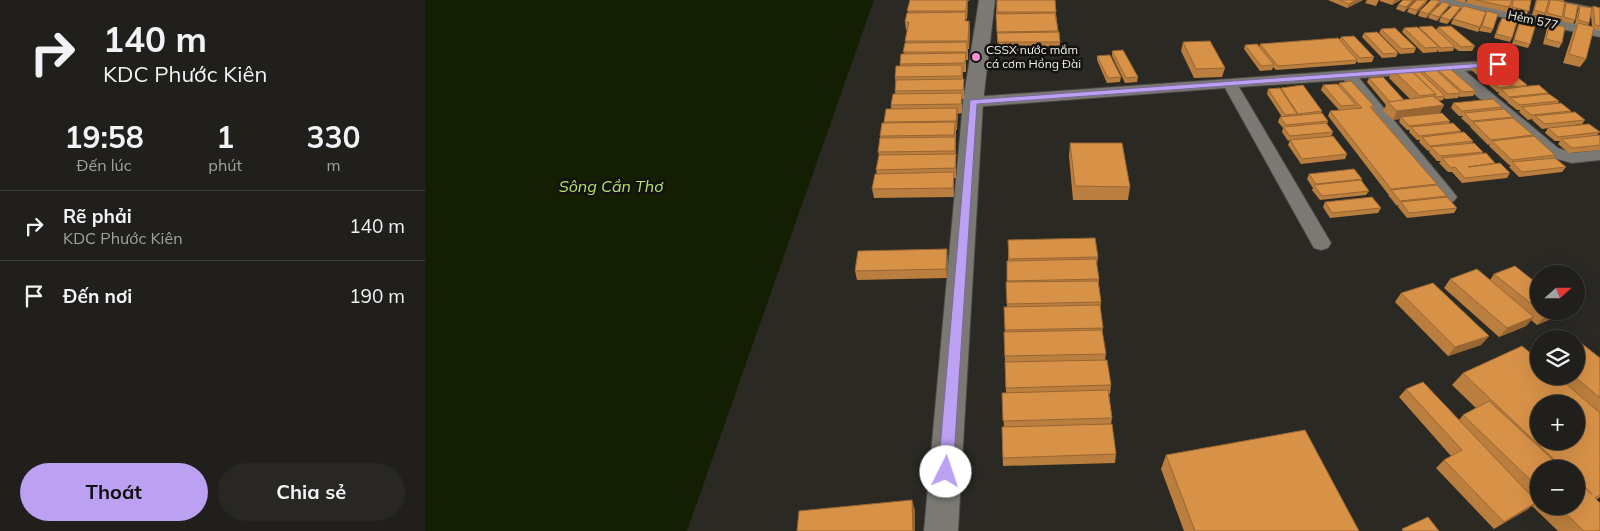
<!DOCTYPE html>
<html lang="vi">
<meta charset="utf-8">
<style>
:root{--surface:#201f1b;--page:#282724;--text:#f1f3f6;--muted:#a2a2a3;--line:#3d3d3a;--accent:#bca0f2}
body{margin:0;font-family:Mulish,sans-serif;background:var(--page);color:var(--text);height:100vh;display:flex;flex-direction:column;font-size:19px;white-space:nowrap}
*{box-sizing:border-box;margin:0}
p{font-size:16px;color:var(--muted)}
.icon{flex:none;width:28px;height:28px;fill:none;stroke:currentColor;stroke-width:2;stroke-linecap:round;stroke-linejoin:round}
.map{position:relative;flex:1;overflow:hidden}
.details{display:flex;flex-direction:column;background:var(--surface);width:425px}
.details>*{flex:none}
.top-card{background:#201f1b;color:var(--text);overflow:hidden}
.needle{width:32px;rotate:69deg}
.fabs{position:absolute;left:1105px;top:265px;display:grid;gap:10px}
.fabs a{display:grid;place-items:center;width:55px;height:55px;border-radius:50%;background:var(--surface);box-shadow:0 5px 20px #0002,0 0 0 1px var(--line);font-size:25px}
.pin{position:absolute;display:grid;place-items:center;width:42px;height:42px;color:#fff;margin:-21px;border-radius:10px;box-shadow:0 2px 8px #0006}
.me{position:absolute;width:55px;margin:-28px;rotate:4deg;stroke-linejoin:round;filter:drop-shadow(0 0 4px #0008)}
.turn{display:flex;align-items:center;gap:18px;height:105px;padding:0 20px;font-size:22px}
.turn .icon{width:65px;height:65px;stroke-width:2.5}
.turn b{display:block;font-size:35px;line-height:42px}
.eta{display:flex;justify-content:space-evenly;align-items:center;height:85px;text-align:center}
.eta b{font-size:30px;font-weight:700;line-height:35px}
.primary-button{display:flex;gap:10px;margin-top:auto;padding:10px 20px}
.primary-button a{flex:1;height:58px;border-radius:30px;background:var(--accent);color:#111;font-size:20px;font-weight:700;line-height:58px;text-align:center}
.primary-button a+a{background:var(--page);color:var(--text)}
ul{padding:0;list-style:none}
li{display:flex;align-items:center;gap:15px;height:70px;padding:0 20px;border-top:1px solid var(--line)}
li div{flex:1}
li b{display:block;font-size:19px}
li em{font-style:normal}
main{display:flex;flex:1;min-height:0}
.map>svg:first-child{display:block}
.water{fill:#141e03}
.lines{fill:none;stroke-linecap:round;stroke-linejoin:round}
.service-casing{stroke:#494742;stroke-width:2}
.minor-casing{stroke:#494742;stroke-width:2}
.tertiary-casing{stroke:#494742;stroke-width:2}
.service{fill:#7b7973;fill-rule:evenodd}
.minor{fill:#7b7973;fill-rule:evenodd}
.tertiary{fill:#7b7973;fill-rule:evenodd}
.wall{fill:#ba7e3e;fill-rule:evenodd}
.shaded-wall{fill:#976632}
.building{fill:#d89248;stroke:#976632;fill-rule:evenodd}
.route{fill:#bca0f2;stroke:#7a689d}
.poi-dot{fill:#f690d1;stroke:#131210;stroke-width:2}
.labels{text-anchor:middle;stroke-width:5;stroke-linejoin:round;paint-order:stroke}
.far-street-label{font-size:12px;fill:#f0efeb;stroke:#131210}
.far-poi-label{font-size:12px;fill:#f0efeb;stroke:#131210;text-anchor:start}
.water-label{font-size:16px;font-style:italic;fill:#b5e26d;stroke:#131210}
</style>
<main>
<section class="details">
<div class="top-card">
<div class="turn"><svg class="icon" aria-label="right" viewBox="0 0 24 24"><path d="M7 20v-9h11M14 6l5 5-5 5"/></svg><div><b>140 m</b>KDC Phước Kiên</div></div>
</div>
<div class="eta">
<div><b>19:58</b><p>Đến lúc</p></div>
<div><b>1</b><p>phút</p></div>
<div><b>330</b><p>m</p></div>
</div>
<ul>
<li><svg class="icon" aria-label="right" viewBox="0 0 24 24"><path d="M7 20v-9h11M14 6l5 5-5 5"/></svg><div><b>Rẽ phải</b><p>KDC Phước Kiên</p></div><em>140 m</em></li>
<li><svg class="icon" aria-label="arrive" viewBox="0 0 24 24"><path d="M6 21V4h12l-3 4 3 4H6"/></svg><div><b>Đến nơi</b></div><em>190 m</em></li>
</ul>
<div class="primary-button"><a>Thoát</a><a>Chia sẻ</a></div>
</section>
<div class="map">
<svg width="1175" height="531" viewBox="0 0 1175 531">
<rect width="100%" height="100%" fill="#2b2924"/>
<path class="water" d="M0,0H449L262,531H0Z"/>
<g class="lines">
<defs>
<path id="service" d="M1118,0H1130L1175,9V13Z"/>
<g id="minor">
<path d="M1006,0H1031L1175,29V37L1012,4Z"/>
<path d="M1072,60L1077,61L1079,64L1077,67L1040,71L1133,148L1148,153L1175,150V160L1147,163L1121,156L1024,72L934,78L1029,193L1032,197L1029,201L1023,203L1017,201L919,80L814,87L906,243L903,248L896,250L889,248L800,88L548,107L543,105L540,102L543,99L548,97Z"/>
</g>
<path id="tertiary" d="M554,0H570L558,102L533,531H499L538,102Z"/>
</defs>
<use href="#service" class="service-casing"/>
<use href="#minor" class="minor-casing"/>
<use href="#tertiary" class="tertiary-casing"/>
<use href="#service" class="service"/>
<use href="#minor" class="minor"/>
<use href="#tertiary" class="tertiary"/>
</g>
<g class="wall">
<path d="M485,0H545L543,1L542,19H541V21H544L545,30L544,49H543V60H541V72H538V79H539V99H537V113L532,114V130H531V178H529V197L449,198L447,189L452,174L451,170L454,155L453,152L455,136L459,123V122L466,109V105L470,94L471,85L470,77L475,66V64L479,54L482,30H481L480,22L483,13Z"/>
<path d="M572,0H630L631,14L635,42V50L573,51L571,14Z"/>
<path d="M903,0H938L922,8Z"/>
<path d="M942,0H954L951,6L940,3Z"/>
<path d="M955,0H976L967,5L955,1Z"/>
<path d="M978,0H991L979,12L971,9L973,5Z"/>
<path d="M1030,0H1041L1040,3Z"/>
<path d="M1042,0H1106L1104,11L1101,15L1084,11L1085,5L1082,12L1041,3Z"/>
<path d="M1111,0H1124L1123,3L1125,0H1139L1138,2L1139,6L1141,3L1150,20L1148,24L1136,21L1137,18L1134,21L1119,18L1120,13L1118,17L1107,15Z"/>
<path d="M1002,2L990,15L982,12L984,8Z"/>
<path d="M1013,6L1001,18L993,16L995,11Z"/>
<path d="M1155,6L1167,9L1168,6L1175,8V31L1169,29L1161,59L1155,67L1138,63L1148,32L1152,25L1150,24L1153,10ZM1166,15L1167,27L1163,26L1164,23Z"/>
<path d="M1023,8L1012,21L1003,18L1005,14Z"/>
<path d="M1034,11L1022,24L1014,22L1016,17Z"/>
<path d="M1062,11L1068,29L1066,33L1054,31Z"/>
<path d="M1077,18L1087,38L1085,42L1069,38L1074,23Z"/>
<path d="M1028,19L1055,27L1053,32L1026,24Z"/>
<path d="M1125,23L1137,43L1134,48L1118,44L1122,28Z"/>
<path d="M1094,24L1105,44L1103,48L1087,44L1092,28Z"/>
<path d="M994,27L1011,30L1013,27L1050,46L1047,51H1034L1029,48L1028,51L1014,52L1012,50V52L998,53L977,32L979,28H994Z"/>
<path d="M956,29L991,48L989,53L975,54L954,33Z"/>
<path d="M939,33L973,53L971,57L957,58L937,37Z"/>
<path d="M916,37L949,57L947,62L933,63L932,61L930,64L851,70L848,67L847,70L835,71L819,49L820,45L834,47L835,44L914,40Z"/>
<path d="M758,42L800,68L797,77L769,78L756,51Z"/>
<path d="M687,51L713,77L712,82L700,83L687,56Z"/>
<path d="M672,56L696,77L695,82L682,83L672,60Z"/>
<path d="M1062,63L1102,85L1101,87L1123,93V94L1134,101L1133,103L1146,111L1145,112L1160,120L1157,124L1117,129L1107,120L1108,119L1103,120L1094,112L1095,110H1092L1082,102L1083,101H1082L1073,94L1074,92H1072L1045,69L1047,64L1061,65Z"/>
<path d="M1012,69L1051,91L1048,96L1035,97L1034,96L1033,98L1021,99L1019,98L1018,100L1014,101L1019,105L1014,114L1025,121L1024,123L1036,131V133L1048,141L1047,143L1058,152L1057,154L1070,163L1069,164L1085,173L1082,178L1037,183L1027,172H1023L1014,163L1016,161H1012L1004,152L1005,150L1003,151L994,142L995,140H992L984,132L985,130H982L974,122L975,119L968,120L958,111L961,105L942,82L944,78L979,100L985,99L964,78L968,70L997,73L998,71H1011Z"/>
<path d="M914,83L949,106L948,109L1012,184L1011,185L1022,196L1021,197L1032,208L1029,213L982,218L973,207L974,205L972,206L963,195L964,194H963L903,116L905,111L914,110L896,90L898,85H913Z"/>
<path d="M856,88L897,111L896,113L903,121L902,124L908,132L906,136L922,154L920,159L876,164L863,145L865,140L863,141L857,132L858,128L853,122L855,117H857L842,94L843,89H855Z"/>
<path d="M1028,103L1077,107L1076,109L1088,117V118L1108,135L1107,137L1130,155L1128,158L1141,167L1137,172L1094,177L1084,167L1086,165H1084L1064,146L1065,144L1063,145L1045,127L1046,126H1045L1036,118L1038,116H1034L1026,108Z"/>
<path d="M1123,128L1175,132L1172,135H1175V150L1144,153L1133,144L1135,141H1130L1120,133Z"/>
<path d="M645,143L705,187L703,200H648L644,156Z"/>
<path d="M884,174L937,179L936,181L944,191L941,195L895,200L887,190L888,188L882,179Z"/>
<path d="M900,202L956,208L953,213L905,218L898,207Z"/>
<path d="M583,240L673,257L672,265L674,279V285L676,302L675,310L678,328L677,332L681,354L680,360L686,385L685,394H684L687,418L686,424L691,454L690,463L578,466L577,427H579L577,393H581L579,332H580L579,307H582V261H583Z"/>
<path d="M523,259L522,278L432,280L430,271Z"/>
<path d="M1069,274L1114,285V311H1137L1133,316L1112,325L1106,320L1101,326L1074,337L1019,288L1025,279L1065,280Z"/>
<path d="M976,293L1064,336L1056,345L1023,356L970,302Z"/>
<path d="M1114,345V376H1151L1175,358V497L1171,500L1175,531H1133L1107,506L1069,529L1011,468L1019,460L1026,456L974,397L981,389L1034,420L1038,415L1051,408L1027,385L1038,373L1106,354ZM1114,469H1151V506H1114Z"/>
<path d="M741,455L934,531H759L736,469Z"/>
</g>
<g class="shaded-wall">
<path d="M542,0H543V2L542,19Z"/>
<path d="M931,0H938L922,8L924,4Z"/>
<path d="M970,0H976L967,5L969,1Z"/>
<path d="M988,0H991L979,12L981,7Z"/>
<path d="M1002,0H1003L1002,2L990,15L992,10Z"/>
<path d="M1015,1L1013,6L1001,18L1003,14Z"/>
<path d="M1025,4L1023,8L1012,21L1014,17Z"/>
<path d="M1036,7L1034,11L1022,24L1025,20Z"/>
<path d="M544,21L545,30L544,49L543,41Z"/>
<path d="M1019,105L1014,114L976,117L975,119L968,120L972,111Z"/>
<path d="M532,108L533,117L532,130L531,121Z"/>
<path d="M530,122L531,163V178L529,135Z"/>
<path d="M529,172V197L528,188Z"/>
<path d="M522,249L523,259L522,278L521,269Z"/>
<path d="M1130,311H1137L1133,316L1112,325L1120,316Z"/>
<path d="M1109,317L1101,326L1074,337L1082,328Z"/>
<path d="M1064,336L1056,345L1023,356L1030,347Z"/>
<path d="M487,500L490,510V531H488Z"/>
<path d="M1112,502L1102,510L1069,529L1079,522Z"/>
</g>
<g class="building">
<path d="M485,0H542L541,11H482Z"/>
<path d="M572,0H630L631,12H572Z"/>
<path d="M914,0H931L924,4Z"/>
<path d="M978,0H988L981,7L973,5Z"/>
<path d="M992,0H1002L992,10L984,8Z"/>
<path d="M1006,0H1011L1015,1L1003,14L995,11Z"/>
<path d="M1051,0H1087L1084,7Z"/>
<path d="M1088,0H1106L1104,11L1087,7Z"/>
<path d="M1112,0H1124L1120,13L1109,10Z"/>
<path d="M1125,0H1130L1140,2L1137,17L1122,13Z"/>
<path d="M1018,2L1025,4L1014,17L1005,14Z"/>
<path d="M1141,3L1153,5L1150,20L1139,17Z"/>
<path d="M1028,5L1036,7L1025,20L1016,17Z"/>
<path d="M1039,6L1061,12L1055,27L1028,19Z"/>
<path d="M1155,6L1167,8L1164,23L1153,20Z"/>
<path d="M1168,6L1175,8V26L1170,25Z"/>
<path d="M1062,11L1073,14L1068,29L1057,26Z"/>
<path d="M541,12L540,21H544L543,41H480L484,22H480L482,13Z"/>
<path d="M630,13L633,31L572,32L571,14Z"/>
<path d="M1077,18L1092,22L1087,38L1071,34Z"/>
<path d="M1125,23L1140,27L1137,43L1121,39Z"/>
<path d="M1153,23L1169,27L1161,59L1144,54Z"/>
<path d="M1094,24L1110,27L1105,44L1089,40Z"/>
<path d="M1007,26L1030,47L1016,48L994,27Z"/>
<path d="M1026,26L1050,46L1036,47L1013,27Z"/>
<path d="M992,27L1014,47L1000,48L979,28Z"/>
<path d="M970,28L991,48L977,49L956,29Z"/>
<path d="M634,32L635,42H573L572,33Z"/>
<path d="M952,32L973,53L959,54L939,33Z"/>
<path d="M929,36L949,57L935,58L916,37Z"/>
<path d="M913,38L932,60L853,66L835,44Z"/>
<path d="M785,41L800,68L771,69L758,42Z"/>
<path d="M542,42V52H478L480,43Z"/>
<path d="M832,44L849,65L836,66L820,45Z"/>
<path d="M698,50L713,77L701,78L687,51Z"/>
<path d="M541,53L540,63L475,64L476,54Z"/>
<path d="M685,55L696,77L683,78L672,56Z"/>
<path d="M1074,62L1102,85L1090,87L1062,63Z"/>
<path d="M1059,63L1087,86L1074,88L1047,64Z"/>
<path d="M537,65V76L470,77L471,66Z"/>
<path d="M983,68L1011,94L995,96L968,70Z"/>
<path d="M1024,68L1051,91L1038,92L1012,69Z"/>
<path d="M1010,69L1036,93L1023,94L998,71Z"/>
<path d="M988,72H995L1020,96L1010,97L1011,94Z"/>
<path d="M958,77L979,100L965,102L944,78Z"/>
<path d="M539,79L538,90L470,91L471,80Z"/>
<path d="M926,81L949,106L945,107L1012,184L966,189L905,111L937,108L914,83Z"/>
<path d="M912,84L931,105L916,106L898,85Z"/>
<path d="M878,85L897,111L873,114L856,88Z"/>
<path d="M1114,85L1123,93L1084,97L1076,89Z"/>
<path d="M855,88L872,114L860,115L843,89Z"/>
<path d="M537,93L536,104L466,105L468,94Z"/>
<path d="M1124,94L1134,101L1095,105L1085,98Z"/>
<path d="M1008,96L1019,105L972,111L963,102Z"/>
<path d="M1068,99L1077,107L1037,111L1028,103Z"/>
<path d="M1136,103L1146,111L1106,115L1097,107Z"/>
<path d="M532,108L531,121L459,122L461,109Z"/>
<path d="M1079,109L1088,117L1047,121L1039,113Z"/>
<path d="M1150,112L1160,120L1120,124L1110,116Z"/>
<path d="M897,113L903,121L861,125L855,117Z"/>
<path d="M1017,113L1025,121L984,126L976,117Z"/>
<path d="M1088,118L1108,135L1066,140L1048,122Z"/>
<path d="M530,122L529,135L455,136L457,123Z"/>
<path d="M901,123L908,132L865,136L858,127Z"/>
<path d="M1028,123L1036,131L994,136L986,127Z"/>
<path d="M1164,124L1175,132L1133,137L1123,128Z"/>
<path d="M1039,132L1048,141L1005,146L997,137Z"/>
<path d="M1175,135V145L1147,148L1136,139Z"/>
<path d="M908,136L922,154L877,159L865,140Z"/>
<path d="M1109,136L1130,155L1087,160L1067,141Z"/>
<path d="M530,137V151L453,152L455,138Z"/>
<path d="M645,143H697L705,187L650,186Z"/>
<path d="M1049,143L1058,152L1015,156L1006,147Z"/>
<path d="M1061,153L1070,163L1043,167L1075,163L1085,173L1040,178L1030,167L1026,168L1017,158Z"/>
<path d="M531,154L530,168L451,170L454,155Z"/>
<path d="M1130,158L1141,167L1097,172L1087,162Z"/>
<path d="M929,169L937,179L891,184L884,174Z"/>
<path d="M529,172L528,188L447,189L450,174Z"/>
<path d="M936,180L944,191L897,196L889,185Z"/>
<path d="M1012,185L1022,196L975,201L966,190Z"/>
<path d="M947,197L956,208L907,213L900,202Z"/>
<path d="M1022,197L1032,208L984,213L976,202Z"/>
<path d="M670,238L673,257L584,259L583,240Z"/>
<path d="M522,249L521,269L430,271L433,251Z"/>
<path d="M671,259L674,279L582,281V261Z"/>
<path d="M1090,266L1114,285V310L1069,274Z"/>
<path d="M1052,269L1109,317L1082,328L1025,279Z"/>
<path d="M673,281L676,302L582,304L581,282Z"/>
<path d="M1008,283L1064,336L1030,347L976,293Z"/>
<path d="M675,305L678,328L580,330L579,307Z"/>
<path d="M1115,311H1130L1120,316Z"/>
<path d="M677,330L681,354L580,356L579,332Z"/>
<path d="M1142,332L1150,339H1128Z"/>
<path d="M1151,339L1175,358V398L1149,376H1151Z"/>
<path d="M1097,346L1114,360V376H1132L1175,413V495L1170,498L1175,503V531H1159L1133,506H1151V480L1167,494L1151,480V469H1139L1038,373ZM1114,404H1151V441H1114Z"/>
<path d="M682,360L686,385L581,388L580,362Z"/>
<path d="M998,382L1112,502L1079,522L1019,460L1037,450L981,389Z"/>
<path d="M683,390L687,418L578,421L577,393Z"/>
<path d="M1064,401L1138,469H1114V488L1038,415Z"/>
<path d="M687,424L691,454L578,458L577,427Z"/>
<path d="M880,430L934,531H770L741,455Z"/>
<path d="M487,500L488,531H372L374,511Z"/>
<path d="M1003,517L1014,531H978L977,529Z"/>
</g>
<path class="route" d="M1073,62L1077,64L1076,66L552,104L528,472L526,477L521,479L516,477L513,472L545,100Z"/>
<circle class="poi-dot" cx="551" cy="57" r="5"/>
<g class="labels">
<g class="far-street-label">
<text transform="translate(1108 20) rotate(12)" y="4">Hẻm 577</text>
</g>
<g class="far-poi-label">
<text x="561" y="54">CSSX nước mắm<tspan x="561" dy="14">cá cơm Hồng Đài</tspan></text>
</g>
<g class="water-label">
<text x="186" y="192">Sông Cần Thơ</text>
</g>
</g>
</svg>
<div class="fabs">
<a><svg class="needle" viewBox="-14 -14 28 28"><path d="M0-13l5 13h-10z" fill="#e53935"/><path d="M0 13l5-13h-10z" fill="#a2a2a3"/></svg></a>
<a><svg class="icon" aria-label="layers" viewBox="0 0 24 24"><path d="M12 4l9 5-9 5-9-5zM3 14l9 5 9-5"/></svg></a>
<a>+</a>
<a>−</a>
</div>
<div class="pin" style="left:1073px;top:64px;background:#d93025"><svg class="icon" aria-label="arrive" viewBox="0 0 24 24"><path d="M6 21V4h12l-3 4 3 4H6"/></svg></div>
<svg class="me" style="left:521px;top:472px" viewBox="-20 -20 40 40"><circle r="19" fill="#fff"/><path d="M0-13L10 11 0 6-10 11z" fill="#bca0f2"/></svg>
</div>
</main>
